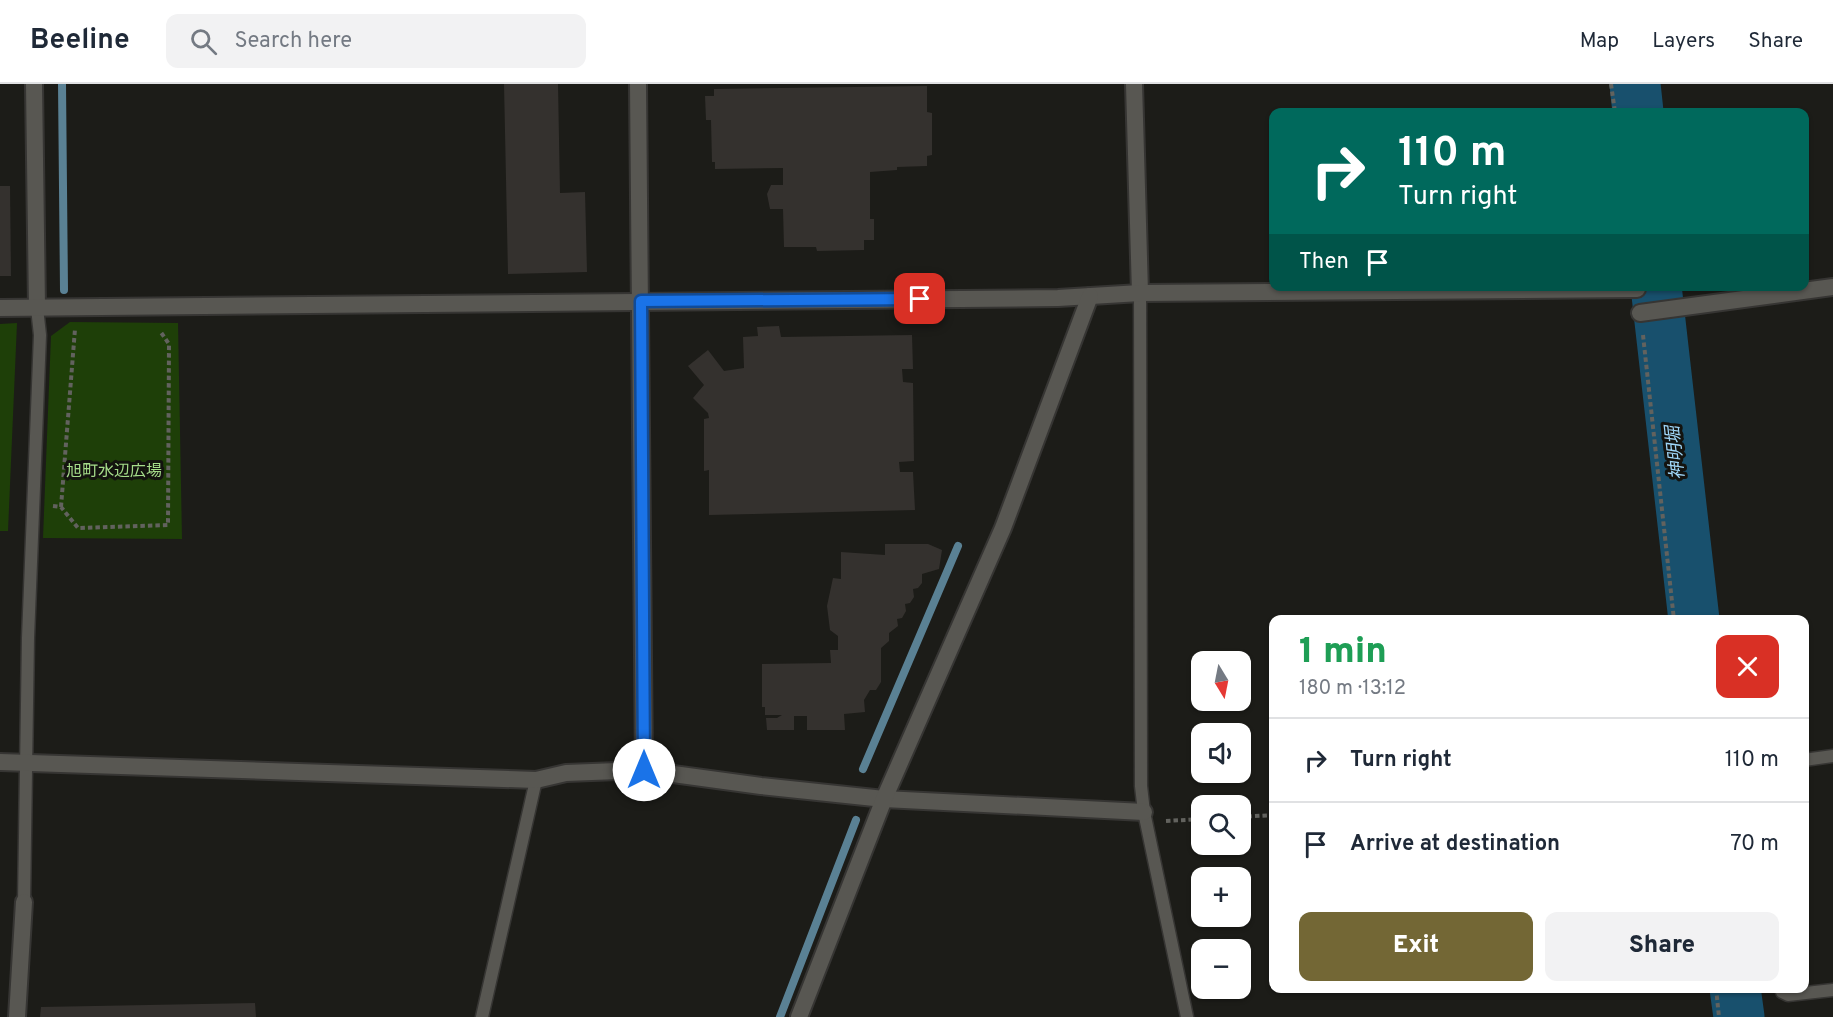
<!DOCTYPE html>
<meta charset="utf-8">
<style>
:root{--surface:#fff;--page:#f2f2f3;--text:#1f2937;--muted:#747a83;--line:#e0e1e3;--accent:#736735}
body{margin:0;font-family:Overpass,"Noto Sans JP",sans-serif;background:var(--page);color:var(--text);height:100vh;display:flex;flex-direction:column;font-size:22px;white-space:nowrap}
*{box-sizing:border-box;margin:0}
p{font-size:20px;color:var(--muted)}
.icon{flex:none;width:33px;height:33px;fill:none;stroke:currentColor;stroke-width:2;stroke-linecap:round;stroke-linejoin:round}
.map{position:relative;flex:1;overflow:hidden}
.drawer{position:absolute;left:1269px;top:531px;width:540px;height:378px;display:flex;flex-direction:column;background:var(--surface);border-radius:12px;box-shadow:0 2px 4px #0004}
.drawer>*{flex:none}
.guide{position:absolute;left:1269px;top:24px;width:540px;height:183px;border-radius:12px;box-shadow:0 2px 4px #0004;background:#00695c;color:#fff;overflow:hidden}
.needle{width:39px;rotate:170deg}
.fabs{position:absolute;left:1191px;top:567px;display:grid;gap:12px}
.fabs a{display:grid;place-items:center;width:60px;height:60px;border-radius:12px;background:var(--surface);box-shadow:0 2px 4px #0004;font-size:30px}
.pin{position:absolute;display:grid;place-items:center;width:51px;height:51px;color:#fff;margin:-26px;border-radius:12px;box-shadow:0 3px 9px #0006}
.me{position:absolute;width:66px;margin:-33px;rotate:0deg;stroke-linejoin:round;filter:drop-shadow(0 0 4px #0008)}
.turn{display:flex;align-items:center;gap:21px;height:126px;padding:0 30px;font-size:27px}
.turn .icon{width:78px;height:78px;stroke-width:2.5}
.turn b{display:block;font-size:42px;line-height:51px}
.then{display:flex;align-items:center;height:57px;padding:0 30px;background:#0003;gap:12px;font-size:22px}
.round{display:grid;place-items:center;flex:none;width:63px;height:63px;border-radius:12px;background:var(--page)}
.headline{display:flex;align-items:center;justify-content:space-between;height:102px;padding:0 30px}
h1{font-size:36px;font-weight:800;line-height:45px;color:#1e9e55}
.cta{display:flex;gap:12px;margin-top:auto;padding:12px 30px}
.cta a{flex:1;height:69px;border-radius:12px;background:var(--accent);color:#fff;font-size:24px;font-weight:800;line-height:69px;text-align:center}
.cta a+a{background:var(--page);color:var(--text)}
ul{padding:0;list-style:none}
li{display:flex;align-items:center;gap:18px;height:84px;padding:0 30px;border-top:2px solid var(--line)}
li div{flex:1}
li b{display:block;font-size:22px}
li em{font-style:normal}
header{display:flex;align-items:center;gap:36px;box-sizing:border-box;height:84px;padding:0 30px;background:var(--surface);border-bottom:2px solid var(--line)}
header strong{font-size:28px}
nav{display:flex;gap:33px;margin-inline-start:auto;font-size:21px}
.search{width:420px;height:54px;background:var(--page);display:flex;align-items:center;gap:15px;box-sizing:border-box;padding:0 21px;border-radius:12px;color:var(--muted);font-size:22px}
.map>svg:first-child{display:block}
.green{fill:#1e3f08}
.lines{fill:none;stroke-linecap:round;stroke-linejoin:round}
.stream{stroke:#5a8194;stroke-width:8}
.river{stroke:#18506d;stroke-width:51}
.building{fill:#34312e}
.service-casing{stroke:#363533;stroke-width:15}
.minor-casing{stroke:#363533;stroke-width:20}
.path{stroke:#62625e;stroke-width:4;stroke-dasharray:4.5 3;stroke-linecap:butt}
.service{stroke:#585752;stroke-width:12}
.minor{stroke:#585752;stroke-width:16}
.route-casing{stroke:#114b97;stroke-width:15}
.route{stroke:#1a73e8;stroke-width:10}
.labels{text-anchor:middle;stroke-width:6;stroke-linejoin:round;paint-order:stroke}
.park-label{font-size:16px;fill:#a5dc8a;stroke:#13130f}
.water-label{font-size:18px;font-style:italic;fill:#9fd6f8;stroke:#13130f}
</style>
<header>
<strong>Beeline</strong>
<div class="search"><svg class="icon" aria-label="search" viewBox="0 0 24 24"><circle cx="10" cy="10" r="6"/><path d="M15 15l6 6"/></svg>Search here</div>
<nav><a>Map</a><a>Layers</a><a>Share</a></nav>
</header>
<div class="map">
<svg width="1833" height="933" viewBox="0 0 1833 933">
<rect width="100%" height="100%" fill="#1c1c18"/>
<g class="green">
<path d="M70,238L178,239L182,455L43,454L51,252Z"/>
<path d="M17,239L8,447H0V240Z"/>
</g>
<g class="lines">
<g class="stream">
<path d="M62,0L64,206"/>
<path d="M863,685L958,462"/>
<path d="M780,933L856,736"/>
</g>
<g class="river">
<path d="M1635,0L1638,28"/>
<path d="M1656,202L1694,536"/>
<path d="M1735,904L1739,933"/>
</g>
</g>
<g class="building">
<path d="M504,0H558L560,109L585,108L587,188L508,190Z"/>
<path d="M927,2V28L932,29V71L927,72V82L897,83V86L870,88V135H874V156H864V166L817,167L816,163H784L783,125H770L767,110L771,101H783V84L715,85V78H712L711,36H706L705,12H714V5Z"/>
<path d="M0,102H10L11,192H0Z"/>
<path d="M779,242L781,253L912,251L913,285H902L903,298L913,299L914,377L899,378L900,388H913L915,426L709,431V386L704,387V335L709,334L708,329L693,314L704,301L688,282L708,266L724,287L744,284L743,253L758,252L757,243Z"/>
<path d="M885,460H928L942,466L939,485L922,490V499L918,504L913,505L914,513L910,519L905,520L906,527L902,534L897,535L898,542L889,549V557L881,564V598L876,606H870L864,616L865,628L844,630L845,646H807V632H794V646H767L766,634H777L782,631H765V623H762V580L831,579L830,566H838V552L830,546L827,522L833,494L841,495V468L885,471Z"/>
<path d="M255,919L256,933H40L41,923Z"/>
</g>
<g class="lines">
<defs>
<g id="service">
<path d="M1140,209L1141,702L1144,728L1187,933"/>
<path d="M1804,676L1833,672"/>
<path d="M24,818L28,554L40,251L37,224"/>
<path d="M1781,904L1782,908L1788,911L1833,906"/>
<path d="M482,933L536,696"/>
</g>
<g id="minor">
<path d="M34,0L37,224"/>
<path d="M638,0L644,686"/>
<path d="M1134,0L1140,209"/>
<path d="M0,224L1058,214L1140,209L1637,205"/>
<path d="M1640,229L1833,203"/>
<path d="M0,678L536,696L566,689L644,686L761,702L884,715L1144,728"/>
<path d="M17,933L24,818"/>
<path d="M799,933L884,715L1003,444L1090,212"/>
</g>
</defs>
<use href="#service" class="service-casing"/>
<use href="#minor" class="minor-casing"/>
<g class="path">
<path d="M1611,0L1615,28"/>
<path d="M1643,251L1674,536"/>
<path d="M53,422L61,423L78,444L168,441L169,260L160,247"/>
<path d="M61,423L75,245"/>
<path d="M1240,733L1274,731"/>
<path d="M1166,737L1202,735"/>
<path d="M1716,904L1719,933"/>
</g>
<use href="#service" class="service"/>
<use href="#minor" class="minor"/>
</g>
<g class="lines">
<defs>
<path id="route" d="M644,686L641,217L920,215"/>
</defs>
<use href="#route" class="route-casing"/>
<use href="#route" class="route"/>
</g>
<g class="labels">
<g class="park-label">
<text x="114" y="392">旭町水辺広場</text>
</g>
<g class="water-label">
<text transform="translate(1675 369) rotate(-96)" y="6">神明堀</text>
</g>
</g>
</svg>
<div class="fabs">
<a><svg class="needle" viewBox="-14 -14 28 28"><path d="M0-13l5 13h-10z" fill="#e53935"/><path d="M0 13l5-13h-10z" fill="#747a83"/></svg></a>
<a><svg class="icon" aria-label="sound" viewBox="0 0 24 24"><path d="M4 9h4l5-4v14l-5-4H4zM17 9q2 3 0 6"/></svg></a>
<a><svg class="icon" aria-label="search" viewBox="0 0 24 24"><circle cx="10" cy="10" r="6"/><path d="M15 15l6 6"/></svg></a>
<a>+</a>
<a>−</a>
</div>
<div class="pin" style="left:920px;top:215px;background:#d93025"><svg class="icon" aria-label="arrive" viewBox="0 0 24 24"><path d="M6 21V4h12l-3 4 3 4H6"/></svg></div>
<svg class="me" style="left:644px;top:686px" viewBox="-20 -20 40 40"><circle r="19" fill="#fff"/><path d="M0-13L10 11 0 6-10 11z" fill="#1a73e8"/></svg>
<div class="guide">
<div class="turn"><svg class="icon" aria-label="right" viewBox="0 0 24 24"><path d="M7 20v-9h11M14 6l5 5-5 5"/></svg><div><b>110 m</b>Turn right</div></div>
<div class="then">Then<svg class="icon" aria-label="arrive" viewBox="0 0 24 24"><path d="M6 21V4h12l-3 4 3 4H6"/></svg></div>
</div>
<section class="drawer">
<div class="headline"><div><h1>1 min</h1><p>180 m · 13:12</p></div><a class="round" style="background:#d93025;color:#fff"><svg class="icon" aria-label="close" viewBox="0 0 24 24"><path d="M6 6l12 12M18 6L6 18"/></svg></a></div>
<ul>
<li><svg class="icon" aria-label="right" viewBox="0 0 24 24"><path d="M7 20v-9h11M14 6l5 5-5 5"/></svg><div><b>Turn right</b></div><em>110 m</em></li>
<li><svg class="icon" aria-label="arrive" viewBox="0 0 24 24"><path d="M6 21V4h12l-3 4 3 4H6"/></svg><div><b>Arrive at destination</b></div><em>70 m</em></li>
</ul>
<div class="cta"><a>Exit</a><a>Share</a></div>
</section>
</div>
